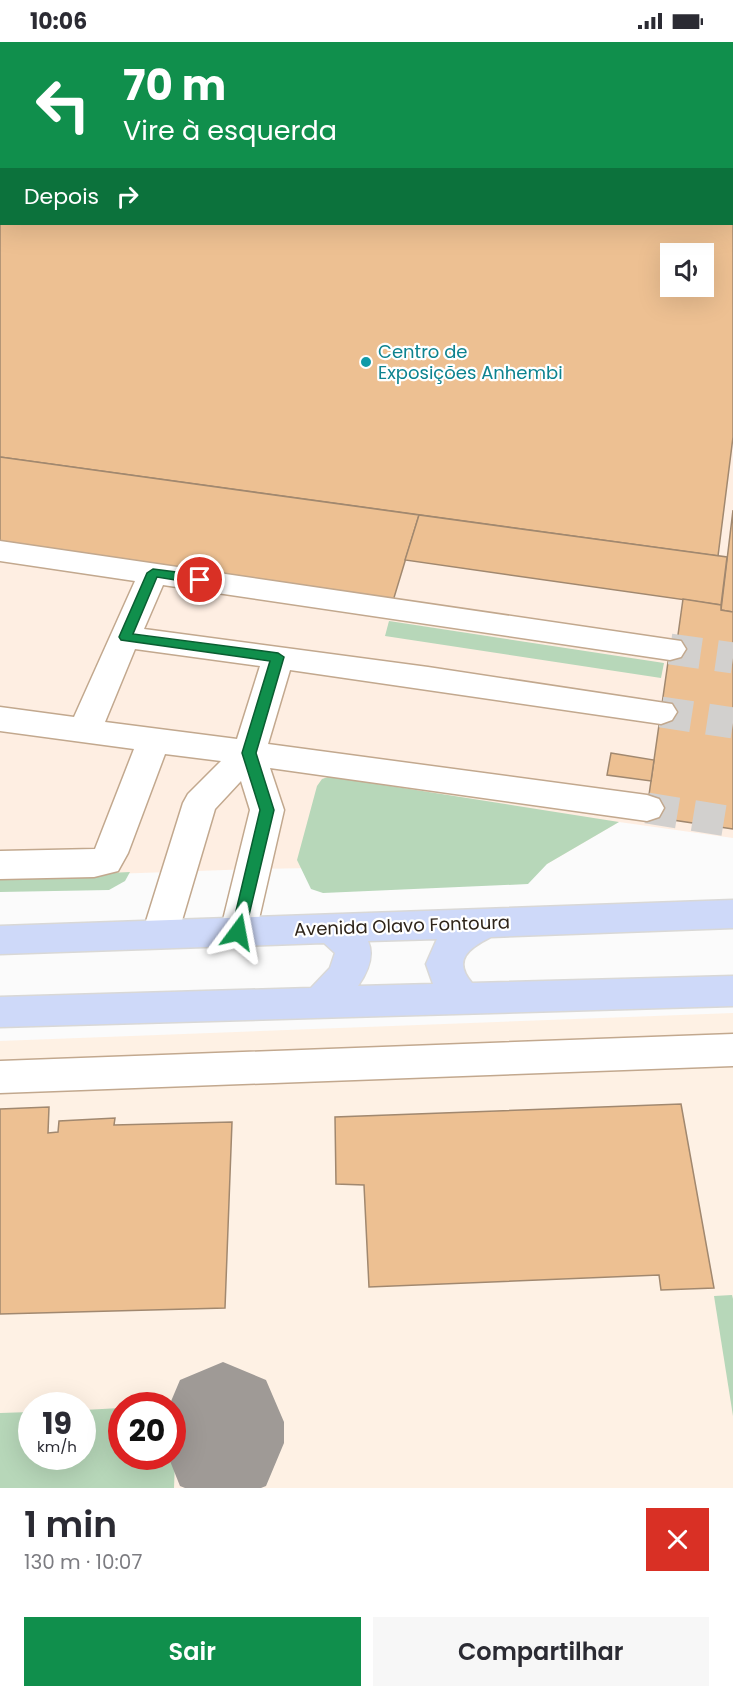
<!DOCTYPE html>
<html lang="pt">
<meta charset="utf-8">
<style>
:root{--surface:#fff;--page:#f7f7f7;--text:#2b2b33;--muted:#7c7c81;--accent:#108f4c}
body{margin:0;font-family:Poppins,sans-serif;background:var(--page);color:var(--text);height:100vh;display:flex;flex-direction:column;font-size:22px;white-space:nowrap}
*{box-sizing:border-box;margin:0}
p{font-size:20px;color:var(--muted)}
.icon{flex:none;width:33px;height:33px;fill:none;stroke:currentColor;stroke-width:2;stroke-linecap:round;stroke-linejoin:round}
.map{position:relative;height:1446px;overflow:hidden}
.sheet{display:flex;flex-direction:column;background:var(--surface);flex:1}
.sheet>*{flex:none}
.hud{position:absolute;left:0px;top:0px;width:734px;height:183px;box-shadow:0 6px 24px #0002;background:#108f4c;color:#fff;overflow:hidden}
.tools{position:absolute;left:660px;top:201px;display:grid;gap:12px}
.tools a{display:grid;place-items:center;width:54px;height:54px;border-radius:0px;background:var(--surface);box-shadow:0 6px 24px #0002;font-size:30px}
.speed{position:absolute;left:18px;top:1350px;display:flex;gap:12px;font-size:30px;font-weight:700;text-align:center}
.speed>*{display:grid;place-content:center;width:78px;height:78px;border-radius:50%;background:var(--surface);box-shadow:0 6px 24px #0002;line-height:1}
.speed small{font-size:15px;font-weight:400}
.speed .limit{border:9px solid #d22;background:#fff;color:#111}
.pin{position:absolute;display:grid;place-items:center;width:51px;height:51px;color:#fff;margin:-26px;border:3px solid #fff;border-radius:50%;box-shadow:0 2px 6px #0007}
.me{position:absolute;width:66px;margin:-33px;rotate:13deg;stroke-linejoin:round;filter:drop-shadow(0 0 4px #0008)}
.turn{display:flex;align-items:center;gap:21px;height:126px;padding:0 24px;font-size:27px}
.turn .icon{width:78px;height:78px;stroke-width:2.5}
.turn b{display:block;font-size:42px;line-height:51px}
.then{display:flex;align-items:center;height:57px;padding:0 24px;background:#0003;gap:12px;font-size:22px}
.round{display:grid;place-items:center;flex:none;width:63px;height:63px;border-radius:0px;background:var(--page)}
.summary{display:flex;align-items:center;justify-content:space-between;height:102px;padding:0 24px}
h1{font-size:36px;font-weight:600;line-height:45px}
.action{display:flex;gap:12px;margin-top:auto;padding:12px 24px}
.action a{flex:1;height:69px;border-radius:0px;background:var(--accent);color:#fff;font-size:24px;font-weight:600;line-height:69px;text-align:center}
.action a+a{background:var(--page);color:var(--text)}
.status{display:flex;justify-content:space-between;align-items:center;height:42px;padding:0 30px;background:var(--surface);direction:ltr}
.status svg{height:16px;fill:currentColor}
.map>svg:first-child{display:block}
.commercial{fill:#feeee2;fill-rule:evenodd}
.built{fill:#fef1e4;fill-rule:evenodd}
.green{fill:#b7d7b9}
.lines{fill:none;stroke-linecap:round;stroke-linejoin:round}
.taxiway{fill:#9f9a96;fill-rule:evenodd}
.building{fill:#edc092;stroke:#a1886f;stroke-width:1.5;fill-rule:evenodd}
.minor-tunnel{stroke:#d2d0ce;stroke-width:31;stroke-dasharray:31 16;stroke-linecap:butt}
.minor-casing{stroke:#c2a88e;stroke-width:3}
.major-casing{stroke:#d9d8d6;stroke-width:3}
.minor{fill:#fff;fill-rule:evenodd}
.major{fill:#ced9f9;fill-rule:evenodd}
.route{fill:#108f4c;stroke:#0a5d31;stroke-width:1.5}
.culture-dot{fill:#0f9aa8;stroke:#fff;stroke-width:2}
.labels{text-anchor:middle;stroke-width:4.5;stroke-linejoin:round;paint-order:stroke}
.culture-label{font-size:18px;fill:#0d838f;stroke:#fff;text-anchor:start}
.street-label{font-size:18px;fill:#2e241a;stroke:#fff}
</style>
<div class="status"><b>10:06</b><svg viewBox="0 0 49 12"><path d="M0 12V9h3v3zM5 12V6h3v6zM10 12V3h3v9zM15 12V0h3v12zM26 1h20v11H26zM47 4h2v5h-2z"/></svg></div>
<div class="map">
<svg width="733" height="1446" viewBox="0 0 733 1446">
<rect width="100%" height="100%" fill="#fbfbfb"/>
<path class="commercial" d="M0,0H733V796L619,780L547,822L253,827L0,836ZM2,2H732V182H2ZM670,212H704V244H670Z"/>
<path class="built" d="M733,971V1446H0V999ZM32,1364H82V1414H32ZM122,1364H172V1414H122Z"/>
<g class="green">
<path d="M389,579L664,621L661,636L385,594Z"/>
<path d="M328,735H333L619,780L547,822L528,842L323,851L311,847L297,818L317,744L322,737Z"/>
<path d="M130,830L125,839L109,848L0,850V836Z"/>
<path d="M732,1253L733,1257V1374L714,1254Z"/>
<path d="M173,1364H177L174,1446H0V1371L31,1370L32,1414H82L83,1368L121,1366L122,1414H172Z"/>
</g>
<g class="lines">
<path class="taxiway" d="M223,1320L266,1338L284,1380V1401L266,1444L261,1446H185L180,1444L168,1414H172V1364H169L180,1338Z"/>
</g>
<g class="building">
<path d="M0,0L529,2H2V182H732L733,22V395L718,514L0,415ZM670,212H704V244H670Z"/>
<path d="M0,415L419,473L393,559L0,502Z"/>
<path d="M733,468V570L721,568Z"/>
<path d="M419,473L727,515L721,563L405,518Z"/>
<path d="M683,557L721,563V568L733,570V787L646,774L671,599L677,600Z"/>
<path d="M611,711L654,718L651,739L607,733Z"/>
<path d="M681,1062L714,1246L661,1248L659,1233L369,1245L364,1143L336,1142L335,1075Z"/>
<path d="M49,1065L48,1091L58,1090L59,1079L115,1076L114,1083L232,1080L225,1266L0,1272V1067Z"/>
</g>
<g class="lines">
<g class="minor-tunnel">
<path d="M670,607L733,616"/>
<path d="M661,670L733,681"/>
<path d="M647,766L733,780"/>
</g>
<defs>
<g id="minor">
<path d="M616,0H649L650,2H617Z"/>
<rect x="732" y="6" width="1" height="12"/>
<path d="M0,499L681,599L686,607L681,615L670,618L163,543L144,587L428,625L672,662L677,670L672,678L661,682L290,628L268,702L647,753L659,757L664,766L659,775L647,779L270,726L284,768L256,890L251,900L238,904L225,900L220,890L250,768L241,739L215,767L178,892L173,902L160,906L147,902L142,892L183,761L188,752L221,719L165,712L128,811L118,829L94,835L0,837V809L95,807L134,707L0,689V665L74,675L135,539L0,519ZM135,607L260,624L237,697L105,680Z"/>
<path d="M733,992V1024L0,1051V1019Z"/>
</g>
<path id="major" d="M733,858V886L491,895C469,906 452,918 472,941L733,934V964L0,985V955L311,946L330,926L335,911L324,901L0,912V884ZM437,897L426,922L433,942L358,944C367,931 375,915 368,899Z"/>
</defs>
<use href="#minor" class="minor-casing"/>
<use href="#major" class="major-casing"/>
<use href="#minor" class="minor"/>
<use href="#major" class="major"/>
</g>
<path class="route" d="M153,527L200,533L206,538L200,542L157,535L133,592L278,611L284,615L256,711L274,768L245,890L243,894H233L231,890L260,768L242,711L270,619L121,598L119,595L147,531Z"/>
<circle class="culture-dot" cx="366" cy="320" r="6"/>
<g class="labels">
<g class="culture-label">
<text x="378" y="316">Centro de<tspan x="378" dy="21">Exposições Anhembi</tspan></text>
</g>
<g class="street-label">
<text transform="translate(402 884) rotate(-2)" y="6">Avenida Olavo Fontoura</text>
</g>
</g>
</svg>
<div class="tools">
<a><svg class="icon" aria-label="sound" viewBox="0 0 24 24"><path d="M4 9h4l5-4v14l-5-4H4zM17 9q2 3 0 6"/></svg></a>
</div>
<div class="speed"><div>19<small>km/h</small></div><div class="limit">20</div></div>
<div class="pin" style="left:200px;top:538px;background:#d93025"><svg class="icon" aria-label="arrive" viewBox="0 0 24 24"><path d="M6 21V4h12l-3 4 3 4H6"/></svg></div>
<svg class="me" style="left:238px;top:890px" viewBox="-20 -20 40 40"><path d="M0-17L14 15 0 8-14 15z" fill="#108f4c" stroke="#fff" stroke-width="4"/></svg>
<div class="hud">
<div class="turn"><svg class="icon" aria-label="left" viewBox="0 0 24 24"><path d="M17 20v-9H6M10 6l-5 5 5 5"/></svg><div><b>70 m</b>Vire à esquerda</div></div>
<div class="then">Depois<svg class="icon" aria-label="right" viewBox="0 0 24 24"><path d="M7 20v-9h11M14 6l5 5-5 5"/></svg></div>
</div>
</div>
<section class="sheet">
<div class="summary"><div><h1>1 min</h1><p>130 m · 10:07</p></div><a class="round" style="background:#d93025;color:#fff"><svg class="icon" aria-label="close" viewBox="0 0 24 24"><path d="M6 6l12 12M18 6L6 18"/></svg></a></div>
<div class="action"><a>Sair</a><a>Compartilhar</a></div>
</section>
